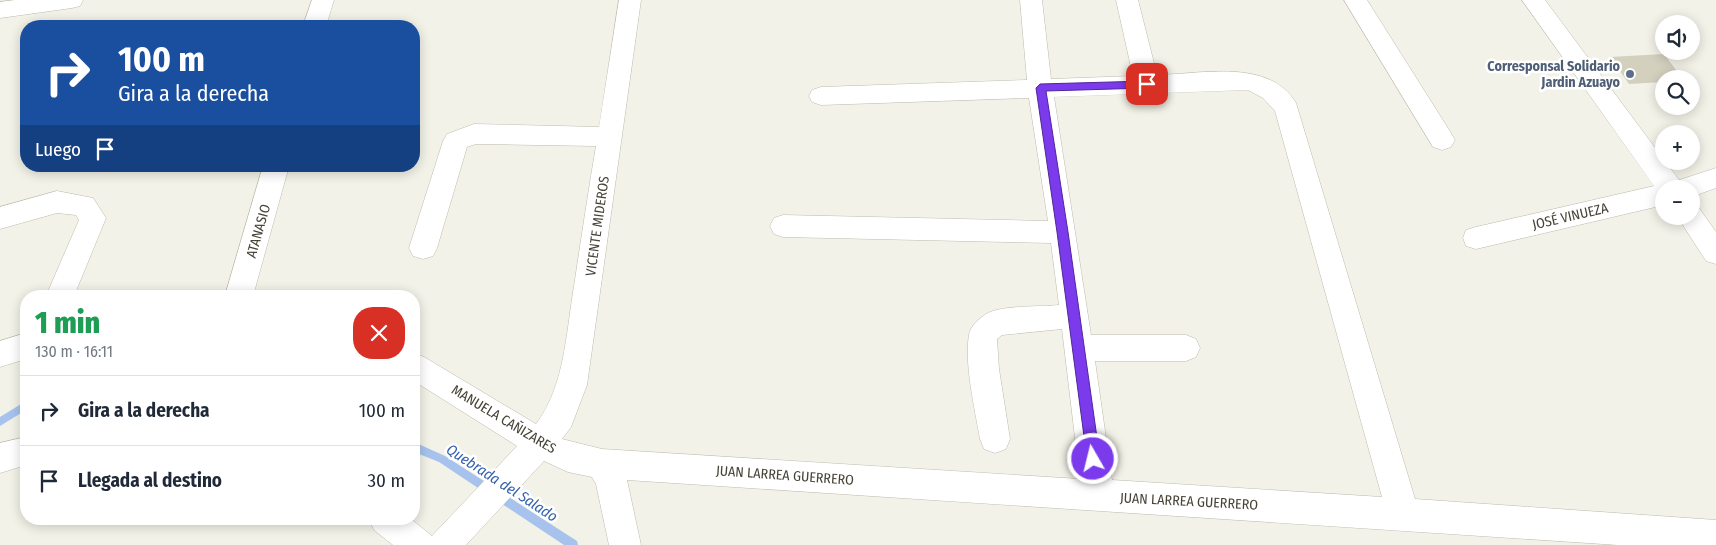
<!DOCTYPE html>
<html lang="es">
<meta charset="utf-8">
<style>
:root{--surface:#fff;--page:#f6f6f7;--text:#1f2937;--muted:#747a83;--line:#e0e1e3}
body{margin:0;font-family:"Fira Sans Condensed",sans-serif;background:var(--page);color:var(--text);height:100vh;display:flex;flex-direction:column;font-size:19px;white-space:nowrap}
*{box-sizing:border-box;margin:0}
p{font-size:16px;color:var(--muted)}
.icon{flex:none;width:28px;height:28px;fill:none;stroke:currentColor;stroke-width:2;stroke-linecap:round;stroke-linejoin:round}
.map{position:relative;flex:1;overflow:hidden}
.drawer{position:absolute;left:20px;top:290px;width:400px;height:235px;display:flex;flex-direction:column;background:var(--surface);border-radius:20px;box-shadow:0 2px 12px #0003}
.drawer>*{flex:none}
.banner{position:absolute;left:20px;top:20px;width:400px;height:152px;border-radius:20px;box-shadow:0 2px 12px #0003;background:#1a4fa0;color:#fff;overflow:hidden}
.tools{position:absolute;left:1655px;top:15px;display:grid;gap:10px}
.tools a{display:grid;place-items:center;width:45px;height:45px;border-radius:50%;background:var(--surface);box-shadow:0 2px 12px #0003;font-size:25px}
.pin{position:absolute;display:grid;place-items:center;width:42px;height:42px;color:#fff;margin:-21px;border-radius:10px;box-shadow:0 2px 8px #0006}
.me{position:absolute;width:55px;margin:-28px;rotate:352deg;stroke-linejoin:round;filter:drop-shadow(0 0 4px #0008)}
.turn{display:flex;align-items:center;gap:18px;height:105px;padding:0 15px;font-size:22px}
.turn .icon{width:65px;height:65px;stroke-width:2.5}
.turn b{display:block;font-size:35px;line-height:42px}
.then{display:flex;align-items:center;height:48px;padding:0 15px;background:#0003;gap:10px;font-size:19px}
.round{display:grid;place-items:center;flex:none;width:52px;height:52px;border-radius:20px;background:var(--page)}
.summary{display:flex;align-items:center;justify-content:space-between;height:85px;padding:0 15px}
h1{font-size:30px;font-weight:800;line-height:38px;color:#1e9e55}
ul{padding:0;list-style:none}
li{display:flex;align-items:center;gap:15px;height:70px;padding:0 15px;border-top:1px solid var(--line)}
li div{flex:1}
li b{display:block;font-size:19px}
li em{font-style:normal}
.map>svg:first-child{display:block}
.lines{fill:none;stroke-linecap:round;stroke-linejoin:round}
.stream{fill:#a7c3ed;fill-rule:evenodd}
.building{fill:#d4d0be}
.minor-casing{stroke:#bebbab;stroke-width:1}
.minor{fill:#fff;fill-rule:evenodd}
.route{fill:#7c3aed;stroke:#51269a}
.service-dot{fill:#5c6f8a;stroke:#fff;stroke-width:2}
.labels{text-anchor:middle;stroke-width:5;stroke-linejoin:round;paint-order:stroke}
.service-label{font-size:14px;font-weight:bold;fill:#4e5e75;stroke:#fff;text-anchor:end}
.street-label{font-size:14px;fill:#464337;stroke:#fff}
.water-label{font-size:15px;font-style:italic;fill:#3563ad;stroke:#fff}
</style>
<div class="map">
<svg width="1716" height="545" viewBox="0 0 1716 545">
<rect width="100%" height="100%" fill="#f3f2e8"/>
<g class="lines">
<g class="stream">
<path d="M26,401V410L0,426V417Z"/>
<path d="M414,442L445,456L577,541L578,545H564L439,462L414,452Z"/>
</g>
</g>
<path class="building" d="M1664,54L1683,79H1664V82L1629,84L1610,57Z"/>
<g class="lines">
<defs>
<g id="minor">
<path d="M15,0H83L80,6L72,8L0,18V2Z"/>
<path d="M312,0H334L326,26H303Z"/>
<path d="M619,0H641L587,385L571,427L562,439L602,449L1080,479L1062,329L1002,335L997,339L999,369L1010,439L1006,449L995,453L984,449L980,439C975,410 964,363 969,335C970,326 979,319 986,314C1001,305 1040,307 1059,305L1051,243L783,237L774,234L770,226L774,218L783,215L1048,221L1029,98L821,105L812,102L809,96L812,90L821,87L1027,80L1020,0H1042L1051,79L1133,76L1116,0H1138L1157,75C1202,74 1269,58 1296,103L1415,499L1716,520V545H1618L627,480L641,545H609L596,484L592,477L568,472L544,461L466,545H393L374,530L369,519H411L432,536L517,446L414,381V353L424,357L536,424C565,386 566,333 574,286C581,240 588,193 596,146L476,144L467,147L437,248L433,256L423,259L413,256L409,248L443,141L447,134L474,124L599,127ZM1248,90L1263,98L1275,111L1382,497L1112,480L1095,361H1186L1196,357L1200,348L1196,339L1186,335H1091L1054,97Z"/>
<path d="M1344,0H1367L1451,133L1455,140L1451,147L1442,150L1433,147Z"/>
<path d="M1522,0H1545L1679,180L1716,168V188L1691,197V189H1664V205L1476,249L1466,246L1463,238L1466,230L1476,227L1654,186Z"/>
<path d="M263,166H289L253,296H225Z"/>
<path d="M57,191L93,198L106,218L74,296H46L79,220L76,215L57,213L0,229V207Z"/>
<path d="M1691,206L1699,208L1716,232V264L1706,261L1677,216H1691Z"/>
<path d="M26,333V359L0,367V341Z"/>
<path d="M26,437V465L0,473V443Z"/>
</g>
</defs>
<use href="#minor" class="minor-casing"/>
<use href="#minor" class="minor"/>
</g>
<path class="route" d="M1147,81L1152,84L1147,88L1046,91L1068,232L1100,459L1098,463L1093,465L1089,463L1087,459L1057,232L1036,88L1040,84Z"/>
<circle class="service-dot" cx="1630" cy="74" r="5"/>
<g class="labels">
<g class="service-label">
<text x="1620" y="71">Corresponsal Solidario<tspan x="1620" dy="16">Jardin Azuayo</tspan></text>
</g>
<g class="street-label">
<text transform="translate(1570 216) rotate(-13)" y="5">JOSÉ VINUEZA</text>
<text transform="translate(597 226) rotate(-82)" y="5">VICENTE MIDEROS</text>
<text transform="translate(258 231) rotate(-74)" y="5">ATANASIO</text>
<text transform="translate(504 419) rotate(31)" y="5">MANUELA CAÑIZARES</text>
<text transform="translate(785 475) rotate(4)" y="5">JUAN LARREA GUERRERO</text>
<text transform="translate(1189 501) rotate(3)" y="5">JUAN LARREA GUERRERO</text>
</g>
<g class="water-label">
<text transform="translate(502 483) rotate(33)" y="5">Quebrada del Salado</text>
</g>
</g>
</svg>
<div class="tools">
<a><svg class="icon" aria-label="sound" viewBox="0 0 24 24"><path d="M4 9h4l5-4v14l-5-4H4zM17 9q2 3 0 6"/></svg></a>
<a><svg class="icon" aria-label="search" viewBox="0 0 24 24"><circle cx="10" cy="10" r="6"/><path d="M15 15l6 6"/></svg></a>
<a>+</a>
<a>−</a>
</div>
<div class="pin" style="left:1147px;top:84px;background:#d93025"><svg class="icon" aria-label="arrive" viewBox="0 0 24 24"><path d="M6 21V4h12l-3 4 3 4H6"/></svg></div>
<svg class="me" style="left:1093px;top:459px" viewBox="-20 -20 40 40"><circle r="17" fill="#7c3aed" stroke="#fff" stroke-width="3"/><path d="M0-11L8 9 0 5-8 9z" fill="#fff"/></svg>
<div class="banner">
<div class="turn"><svg class="icon" aria-label="right" viewBox="0 0 24 24"><path d="M7 20v-9h11M14 6l5 5-5 5"/></svg><div><b>100 m</b>Gira a la derecha</div></div>
<div class="then">Luego<svg class="icon" aria-label="arrive" viewBox="0 0 24 24"><path d="M6 21V4h12l-3 4 3 4H6"/></svg></div>
</div>
<section class="drawer">
<div class="summary"><div><h1>1 min</h1><p>130 m · 16:11</p></div><a class="round" style="background:#d93025;color:#fff"><svg class="icon" aria-label="close" viewBox="0 0 24 24"><path d="M6 6l12 12M18 6L6 18"/></svg></a></div>
<ul>
<li><svg class="icon" aria-label="right" viewBox="0 0 24 24"><path d="M7 20v-9h11M14 6l5 5-5 5"/></svg><div><b>Gira a la derecha</b></div><em>100 m</em></li>
<li><svg class="icon" aria-label="arrive" viewBox="0 0 24 24"><path d="M6 21V4h12l-3 4 3 4H6"/></svg><div><b>Llegada al destino</b></div><em>30 m</em></li>
</ul>
</section>
</div>
